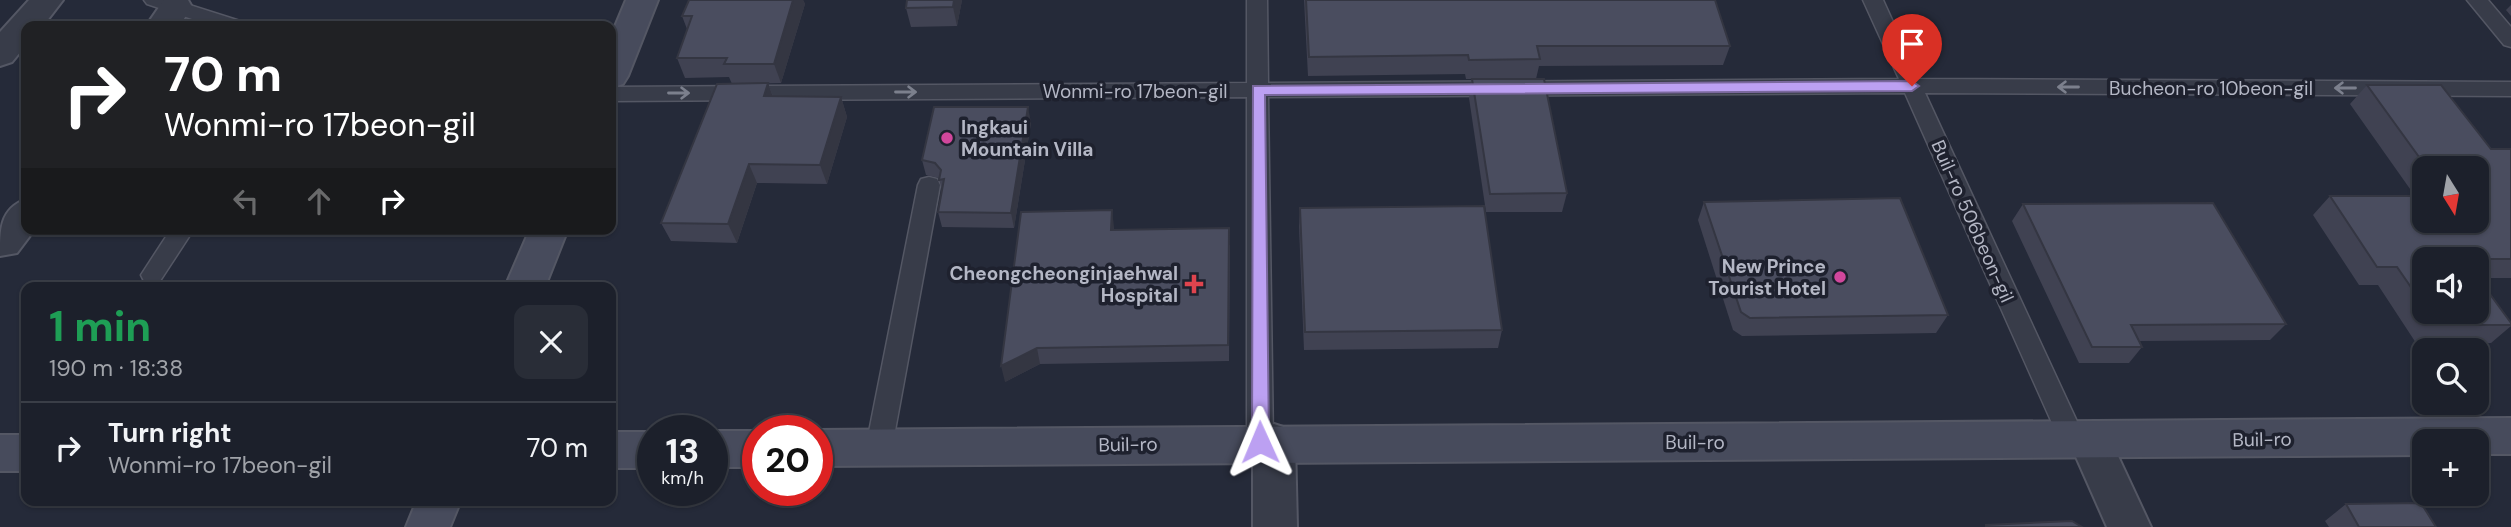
<!DOCTYPE html>
<meta charset="utf-8">
<style>
:root{--surface:#1c202b;--page:#292d37;--text:#f1f3f6;--muted:#a0a3a9;--line:#3a3e47}
body{margin:0;font-family:"DM Sans",sans-serif;background:var(--page);color:var(--text);height:100vh;display:flex;flex-direction:column;font-size:26px;white-space:nowrap}
*{box-sizing:border-box;margin:0}
p{font-size:23px;color:var(--muted)}
.icon{flex:none;width:38px;height:38px;fill:none;stroke:currentColor;stroke-width:2;stroke-linecap:round;stroke-linejoin:round}
.map{position:relative;flex:1;overflow:hidden}
.side{position:absolute;left:21px;top:282px;width:595px;height:224px;display:flex;flex-direction:column;background:var(--surface);border-radius:14px;box-shadow:0 2px 5px #0004,0 0 0 2px var(--line)}
.side>*{flex:none}
.guide{position:absolute;left:21px;top:21px;width:595px;height:214px;border-radius:14px;box-shadow:0 2px 5px #0004,0 0 0 2px var(--line);background:#202124;color:#fff;overflow:hidden}
.needle{width:46px;rotate:169deg}
.tools{position:absolute;left:2412px;top:156px;display:grid;gap:14px}
.tools a{display:grid;place-items:center;width:77px;height:77px;border-radius:14px;background:var(--surface);box-shadow:0 2px 5px #0004,0 0 0 2px var(--line);font-size:35px}
.speed{position:absolute;left:637px;top:415px;display:flex;gap:14px;font-size:35px;font-weight:700;text-align:center}
.speed>*{display:grid;place-content:center;width:91px;height:91px;border-radius:50%;background:var(--surface);box-shadow:0 2px 5px #0004,0 0 0 2px var(--line);line-height:1}
.speed small{font-size:18px;font-weight:400}
.speed .limit{border:10px solid #d22;background:#fff;color:#111}
.pin{position:absolute;display:grid;place-items:center;width:60px;height:60px;color:#fff;margin:-72px -30px;border-radius:50% 50% 50% 0;rotate:-45deg;box-shadow:0 0 7px #0007}
.pin .icon{rotate:45deg}
.me{position:absolute;width:77px;margin:-38px;rotate:359deg;stroke-linejoin:round;filter:drop-shadow(0 0 5px #0008)}
.turn{display:flex;align-items:center;gap:24px;height:147px;padding:0 28px;font-size:32px}
.turn .icon{width:91px;height:91px;stroke-width:2.5}
.turn b{display:block;font-size:49px;line-height:60px}
.lanes{display:flex;align-items:center;height:66px;padding:0 28px;background:#0003;justify-content:center;gap:35px;direction:ltr}
.lanes .off{opacity:.35}
.round{display:grid;place-items:center;flex:none;width:74px;height:74px;border-radius:14px;background:var(--page)}
.head{display:flex;align-items:center;justify-content:space-between;height:119px;padding:0 28px}
h1{font-size:42px;font-weight:700;line-height:52px;color:#1e9e55}
ul{padding:0;list-style:none}
li{display:flex;align-items:center;gap:21px;height:91px;padding:0 28px;border-top:2px solid var(--line)}
li div{flex:1}
li b{display:block;font-size:26px}
li em{font-style:normal}
.map>svg:first-child{display:block}
.lines{fill:none;stroke-linecap:round;stroke-linejoin:round}
.lane-casing{stroke:#545764;stroke-width:3}
.street-casing{stroke:#545764;stroke-width:4}
.secondary-casing{stroke:#545764;stroke-width:4}
.lane{fill:#383c49;fill-rule:evenodd}
.street{fill:#383c49;fill-rule:evenodd}
.secondary{fill:#474b5c;fill-rule:evenodd}
.wall{fill:#404252;fill-rule:evenodd}
.shaded-wall{fill:#343642}
.building{fill:#4a4d5f;stroke:#343642;stroke-width:2}
.oneway{stroke:#7c808d}
.route{fill:#bca0f2;stroke:#7a689d;stroke-width:2}
.hotel-dot{fill:#d1479c;stroke:#1e212e;stroke-width:2.5}
.health-dot{fill:#e0444e;stroke:#1e212e;stroke-width:2.5}
.labels{text-anchor:middle;stroke-width:7;stroke-linejoin:round;paint-order:stroke}
.street-label{font-size:19px;fill:#b4b7c5;stroke:#1e212e}
.poi-label{font-size:19px;font-weight:bold;fill:#b4b7c5;stroke:#1e212e;text-anchor:end}
</style>
<div class="map">
<svg width="2511" height="527" viewBox="0 0 2511 527">
<rect width="100%" height="100%" fill="#252a39"/>
<g class="lines">
<defs>
<g id="lane">
<path d="M144,0H174L240,21L243,26H213L147,4Z"/>
<path d="M1247,0H1267L1268,83L1899,79L1863,0H1883L1919,79L2511,82V96L1925,93L2086,441L2082,449L2073,452L2064,449L2060,441L1905,93L1268,97L1273,442L1269,450L1260,453L1251,450L1247,442V97L611,101V87L1247,83Z"/>
<path d="M2467,0H2488L2511,27V47L2504,45Z"/>
<path d="M929,177L937,179L940,185L892,447L888,455L879,458L870,455L866,447L918,185L921,179Z"/>
<path d="M171,229H194L160,281L152,284L144,281L141,275Z"/>
</g>
<g id="street">
<path d="M29,0H63L43,26H26V45L12,62L0,66V32Z"/>
<path d="M164,0H188L192,7L179,26H146Z"/>
<path d="M26,199V229H35L17,253L0,256C0,229 0,209 26,199Z"/>
<path d="M2090,423L2105,428L2151,527H2107L2069,441L2075,428Z"/>
<path d="M1274,424L1289,429L1295,442L1297,527H1253V442L1259,429Z"/>
</g>
<g id="secondary">
<path d="M626,0H658L628,76L623,84L611,88V36Z"/>
<path d="M530,229H568L545,287H505Z"/>
<path d="M2511,418V454H2476V441H2424V455L2299,456L817,466V430H815Z"/>
<rect x="712" y="431" width="46" height="36"/>
<rect x="611" y="432" width="42" height="36"/>
<rect x="0" y="435" width="26" height="36"/>
<path d="M417,500H461L450,527H406Z"/>
</g>
</defs>
<use href="#lane" class="lane-casing"/>
<use href="#street" class="street-casing"/>
<use href="#secondary" class="secondary-casing"/>
<use href="#lane" class="lane"/>
<use href="#street" class="street"/>
<use href="#secondary" class="secondary"/>
</g>
<g class="wall">
<path d="M689,0H803L805,4L781,83L732,84L729,77L685,78L677,58L687,29L682,16Z"/>
<path d="M962,0L957,26L911,27L906,8Z"/>
<path d="M1304,0H1715L1730,46L1723,65L1539,66L1536,79H1466L1465,74L1308,76Z"/>
<path d="M2511,5V16L2506,10Z"/>
<path d="M1472,79L1567,193L1562,212H1486L1469,98Z"/>
<path d="M768,83L773,96L841,97L847,117L827,184L757,183L737,243L671,241L661,223Z"/>
<path d="M2367,85L2491,149H2511V278H2479L2511,323V326L2491,343H2416L2378,285H2359L2313,215L2330,196H2415L2350,104ZM2424,168H2476L2424,220ZM2424,259H2476V312H2424Z"/>
<path d="M1031,123L1014,228L942,227L938,212L942,191L939,178L926,175L922,160Z"/>
<path d="M1704,202L1948,315L1936,333L1742,336L1733,330L1698,220Z"/>
<path d="M2023,204L2286,324L2270,340L2140,341L2142,347L2129,363H2079L2012,221Z"/>
<path d="M1300,208L1502,330L1498,348L1304,350L1299,226Z"/>
<path d="M1114,227V230L1230,245L1229,361L1040,364L1005,382Z"/>
<path d="M2346,504L2436,527H2329L2325,521Z"/>
</g>
<g class="shaded-wall">
<path d="M793,0H803L805,4L781,83L774,64Z"/>
<path d="M954,0H962L957,26L953,7Z"/>
<path d="M768,83L775,103L764,96Z"/>
<path d="M841,97L847,117L827,184L820,165Z"/>
<path d="M1028,107L1031,123L1014,228L1011,213Z"/>
<path d="M749,164L757,183L737,243L728,224Z"/>
<path d="M1112,210L1114,227L1113,247L1111,230Z"/>
<path d="M1037,348L1040,364L1005,382L1001,366Z"/>
</g>
<g class="building">
<path d="M689,0H793L774,64H724L727,58H677L692,16H682Z"/>
<path d="M907,0H954L953,7L906,8Z"/>
<path d="M1306,0H1715L1730,46H1537L1540,59L1469,60L1468,55L1309,57Z"/>
<path d="M1472,79H1544L1567,193L1490,194Z"/>
<path d="M768,83L764,96L841,97L820,165L749,164L728,224L661,223L717,84Z"/>
<path d="M2367,85H2441L2491,149H2511V259H2424V306L2397,267H2377L2330,196H2424V220H2476V168H2427Z"/>
<path d="M934,107H1028L1011,213L938,212L944,179L939,180L941,170L935,163L922,160Z"/>
<path d="M1900,198L1948,315L1750,318L1741,312L1704,202Z"/>
<path d="M2213,203L2286,324L2131,325L2142,347H2092L2023,204Z"/>
<path d="M1484,206L1502,330L1305,332L1300,208Z"/>
<path d="M1112,210L1111,230L1229,228L1228,345L1037,348L1001,366L1021,212Z"/>
<path d="M2476,275L2511,323V325H2437L2427,312H2476Z"/>
<path d="M2421,503L2436,527H2359L2346,504Z"/>
<path d="M2072,521L2082,527H1986V525Z"/>
</g>
<defs><path id="oneway-shaft" d="M-6 0H5M1.5-3L5.5 0L1.5 3" fill="none" stroke-width="1.6" stroke-linecap="round" stroke-linejoin="round" transform="scale(1.75)"/></defs>
<g class="oneway">
<use href="#oneway-shaft" transform="translate(2068 87) rotate(-180)"/>
<use href="#oneway-shaft" transform="translate(2345 88) rotate(-180)"/>
<use href="#oneway-shaft" transform="translate(906 92)"/>
<use href="#oneway-shaft" transform="translate(679 93)"/>
</g>
<path class="route" d="M1912,81L1919,86L1912,91L1265,95L1269,442L1267,448L1260,450L1254,448L1252,442L1253,86Z"/>
<g class="hotel-dot">
<circle cx="947" cy="138" r="7"/>
<circle cx="1840" cy="277" r="7"/>
</g>
<path class="health-dot" d="M1190.5 273.5h7v7h7v7h-7v7h-7v-7h-7v-7h7z"/>
<g class="labels">
<g class="street-label">
<text x="2211" y="95">Bucheon-ro 10beon-gil</text>
<text x="1135" y="98">Wonmi-ro 17beon-gil</text>
<text transform="translate(1973 221) rotate(66)" y="7">Buil-ro 506beon-gil</text>
<text transform="translate(2262 439) rotate(-1)" y="7">Buil-ro</text>
<text x="1695" y="449">Buil-ro</text>
<text transform="translate(1128 444) rotate(-1)" y="7">Buil-ro</text>
</g>
<g class="poi-label">
<text x="961" y="134" text-anchor="start">Ingkaui<tspan x="961" dy="22">Mountain Villa</tspan></text>
<text x="1826" y="273">New Prince<tspan x="1826" dy="22">Tourist Hotel</tspan></text>
<text x="1178" y="280">Cheongcheonginjaehwal<tspan x="1178" dy="22">Hospital</tspan></text>
</g>
</g>
</svg>
<div class="tools">
<a><svg class="needle" viewBox="-14 -14 28 28"><path d="M0-13l5 13h-10z" fill="#e53935"/><path d="M0 13l5-13h-10z" fill="#a0a3a9"/></svg></a>
<a><svg class="icon" aria-label="sound" viewBox="0 0 24 24"><path d="M4 9h4l5-4v14l-5-4H4zM17 9q2 3 0 6"/></svg></a>
<a><svg class="icon" aria-label="search" viewBox="0 0 24 24"><circle cx="10" cy="10" r="6"/><path d="M15 15l6 6"/></svg></a>
<a>+</a>
</div>
<div class="speed"><div>13<small>km/h</small></div><div class="limit">20</div></div>
<div class="pin" style="left:1912px;top:86px;background:#d93025"><svg class="icon" aria-label="arrive" viewBox="0 0 24 24"><path d="M6 21V4h12l-3 4 3 4H6"/></svg></div>
<svg class="me" style="left:1260px;top:442px" viewBox="-20 -20 40 40"><path d="M0-17L14 15 0 8-14 15z" fill="#bca0f2" stroke="#fff" stroke-width="4"/></svg>
<div class="guide">
<div class="turn"><svg class="icon" aria-label="right" viewBox="0 0 24 24"><path d="M7 20v-9h11M14 6l5 5-5 5"/></svg><div><b>70 m</b>Wonmi-ro 17beon-gil</div></div>
<div class="lanes"><svg class="icon off" aria-label="left" viewBox="0 0 24 24"><path d="M17 20v-9H6M10 6l-5 5 5 5"/></svg><svg class="icon off" aria-label="ahead" viewBox="0 0 24 24"><path d="M12 20V5M6 11l6-6 6 6"/></svg><svg class="icon" aria-label="right" viewBox="0 0 24 24"><path d="M7 20v-9h11M14 6l5 5-5 5"/></svg></div>
</div>
<section class="side">
<div class="head"><div><h1>1 min</h1><p>190 m · 18:38</p></div><a class="round"><svg class="icon" aria-label="close" viewBox="0 0 24 24"><path d="M6 6l12 12M18 6L6 18"/></svg></a></div>
<ul>
<li><svg class="icon" aria-label="right" viewBox="0 0 24 24"><path d="M7 20v-9h11M14 6l5 5-5 5"/></svg><div><b>Turn right</b><p>Wonmi-ro 17beon-gil</p></div><em>70 m</em></li>
</ul>
</section>
</div>
